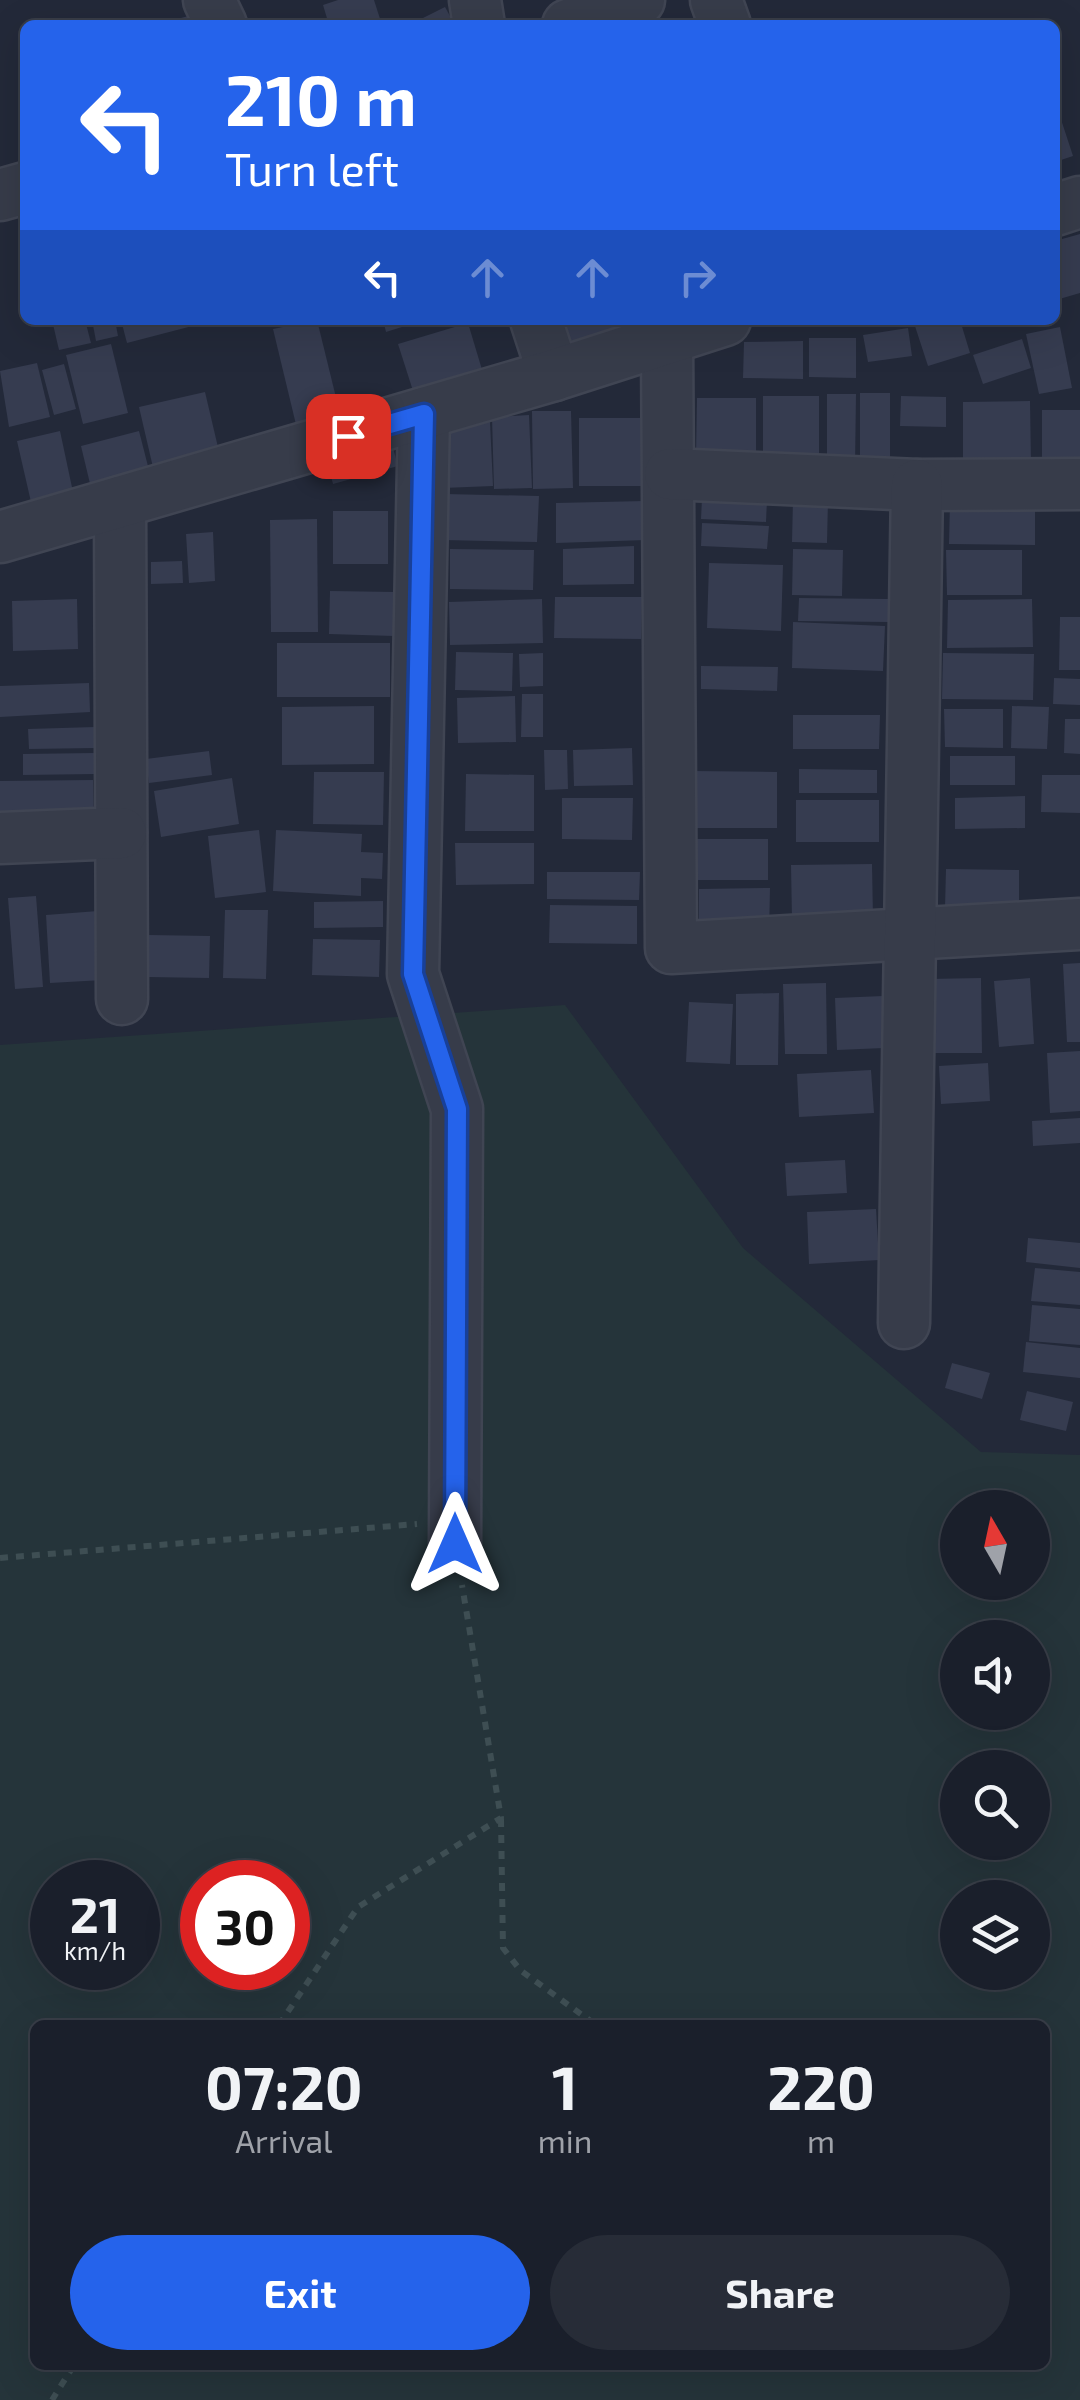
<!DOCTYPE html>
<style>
:root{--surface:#1a1f2b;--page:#272c37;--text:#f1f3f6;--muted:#9fa2a9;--line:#383d47;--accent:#2563eb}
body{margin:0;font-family:"Exo 2",sans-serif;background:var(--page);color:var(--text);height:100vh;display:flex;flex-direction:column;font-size:38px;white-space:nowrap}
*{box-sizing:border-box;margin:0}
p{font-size:32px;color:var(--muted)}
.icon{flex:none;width:55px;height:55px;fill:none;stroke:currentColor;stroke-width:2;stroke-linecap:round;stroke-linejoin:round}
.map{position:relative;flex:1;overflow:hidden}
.sheet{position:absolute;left:30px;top:2020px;width:1020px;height:350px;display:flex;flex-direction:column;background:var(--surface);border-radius:15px;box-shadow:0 10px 40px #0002,0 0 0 2px var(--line)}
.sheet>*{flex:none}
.top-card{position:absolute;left:20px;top:20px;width:1040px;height:305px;border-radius:15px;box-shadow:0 10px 40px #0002,0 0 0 2px var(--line);background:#2563eb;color:#fff;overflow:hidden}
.needle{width:65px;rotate:351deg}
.buttons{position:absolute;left:940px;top:1490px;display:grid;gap:20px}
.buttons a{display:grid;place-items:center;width:110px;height:110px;border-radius:50%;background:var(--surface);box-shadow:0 10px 40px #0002,0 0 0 2px var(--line);font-size:50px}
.speed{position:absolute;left:30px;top:1860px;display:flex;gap:20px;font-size:50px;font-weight:700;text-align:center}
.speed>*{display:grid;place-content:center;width:130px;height:130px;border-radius:50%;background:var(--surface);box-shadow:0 10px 40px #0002,0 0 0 2px var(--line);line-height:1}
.speed small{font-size:25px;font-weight:400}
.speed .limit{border:15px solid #d22;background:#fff;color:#111}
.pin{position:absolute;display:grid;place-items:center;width:85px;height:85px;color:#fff;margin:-42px;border-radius:20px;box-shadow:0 5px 15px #0006}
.me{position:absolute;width:110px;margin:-55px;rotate:0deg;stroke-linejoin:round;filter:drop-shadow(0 0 8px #0008)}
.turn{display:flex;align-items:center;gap:35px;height:210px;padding:0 40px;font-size:45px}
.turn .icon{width:130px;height:130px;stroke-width:2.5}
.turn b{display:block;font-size:70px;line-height:85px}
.lanes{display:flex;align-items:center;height:95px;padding:0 40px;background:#0003;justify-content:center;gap:50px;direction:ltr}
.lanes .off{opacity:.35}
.eta{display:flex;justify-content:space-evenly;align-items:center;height:170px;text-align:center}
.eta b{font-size:60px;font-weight:700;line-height:70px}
.cta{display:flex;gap:20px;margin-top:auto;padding:20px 40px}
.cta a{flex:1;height:115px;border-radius:60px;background:var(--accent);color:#fff;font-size:40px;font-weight:700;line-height:115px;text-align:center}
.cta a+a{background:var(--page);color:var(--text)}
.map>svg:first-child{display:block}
.green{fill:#25343a;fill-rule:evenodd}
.building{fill:#363c50}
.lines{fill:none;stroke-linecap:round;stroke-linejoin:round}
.minor-casing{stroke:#404553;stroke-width:55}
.path{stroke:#3e4e53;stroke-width:6;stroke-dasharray:8 8;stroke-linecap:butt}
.minor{stroke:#373c4a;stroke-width:50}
.route-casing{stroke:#184099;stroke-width:25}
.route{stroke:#2563eb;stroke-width:18}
</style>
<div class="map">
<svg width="1080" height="2400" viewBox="0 0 1080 2400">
<rect width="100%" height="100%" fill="#232939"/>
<path class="green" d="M565,1005L743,1248L981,1452L1080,1455V2400H0V1045ZM958,1508H1032V1582H958ZM958,1638H1032V1712H958ZM958,1768H1032V1842H958ZM52,1882H138V1968H52ZM202,1882H288V1968H202ZM958,1898H1032V1972H958ZM35,2025H1045V2365H35Z"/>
<g class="building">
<path d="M338,0H374L382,25H329L323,5Z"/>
<path d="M445,7L455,25H409Z"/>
<path d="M200,13L203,25H158V24Z"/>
<path d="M1055,101L1073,156L1055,162Z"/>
<path d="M1080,234V293L1056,300L1055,241Z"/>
<path d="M52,320H85L91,343L59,350Z"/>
<path d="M92,320H115L118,336L96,341Z"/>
<path d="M121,320H199L200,324L127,343Z"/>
<path d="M317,320L343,426L299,437L273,329Z"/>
<path d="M383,320H421V321L386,332Z"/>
<path d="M563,320H621L623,328L568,342Z"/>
<path d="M913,320H960L970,353L928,366Z"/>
<path d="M468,323L483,373L414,394L398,344Z"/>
<path d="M1060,327L1072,388L1039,394L1026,334Z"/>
<path d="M908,328L912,356L868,362L863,335Z"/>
<path d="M809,338H856V378L809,377Z"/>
<path d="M1022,339L1031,368L983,384L973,355Z"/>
<path d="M803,341V379L743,378L744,342Z"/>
<path d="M111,344L128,413L83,424L66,355Z"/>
<path d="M37,363L50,417L9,427L0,371Z"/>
<path d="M64,364L76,409L54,415L42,370Z"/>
<path d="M205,392L221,460L155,476L139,407Z"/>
<rect x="860" y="393" width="30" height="65"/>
<path d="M827,394H856L855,466H827Z"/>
<rect x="763" y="396" width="56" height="62"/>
<path d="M901,396L946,397V427L900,426Z"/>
<path d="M697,398H756V456H696Z"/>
<path d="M1030,401L1031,464H963V402Z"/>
<rect x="1042" y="410" width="38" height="58"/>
<path d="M532,411H571L573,488L533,489Z"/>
<path d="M529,415L532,488L494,489L492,417Z"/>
<rect x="579" y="418" width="66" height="68"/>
<path d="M490,422L493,486L443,488L440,424Z"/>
<path d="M60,431L73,492L31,502L17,441Z"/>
<path d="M139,431L151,478L92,492L81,446Z"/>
<path d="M393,448L398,466L333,484L328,465Z"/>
<path d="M445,494L539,496L537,542L443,540Z"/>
<path d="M702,498L767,500L766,522L701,519Z"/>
<path d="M793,499L828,500L827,543L792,542Z"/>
<path d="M645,501L646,540L556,543V503Z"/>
<path d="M950,502H1035V545L949,544Z"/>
<rect x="333" y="511" width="55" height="53"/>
<path d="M317,519L318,632H271L270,520Z"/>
<path d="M702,523L769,526L767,549L701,546Z"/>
<path d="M213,532L215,581L189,583L186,534Z"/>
<path d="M634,546V584L563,585V549Z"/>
<path d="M450,549L534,550L533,590L450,589Z"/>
<path d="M793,549L843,550L842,596L792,595Z"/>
<path d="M946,550H1022V595H947Z"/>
<path d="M182,561L183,583L151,584V562Z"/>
<path d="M709,563L783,565L781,631L707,628Z"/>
<path d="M330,591L395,592L394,636L329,634Z"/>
<path d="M555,597H642L641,639L554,638Z"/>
<path d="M799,598L888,599V622L798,621Z"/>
<path d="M77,599L78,649L13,651L12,601Z"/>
<path d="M542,599L543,643L450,645L449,602Z"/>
<path d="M1032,599L1033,647L947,648L948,600Z"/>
<path d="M1060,617H1080V670H1059Z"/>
<path d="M793,622L885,626L883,671L792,668Z"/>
<rect x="277" y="643" width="113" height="54"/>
<path d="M456,652L513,653L512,691L455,690Z"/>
<path d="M543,653V686L520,687L519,654Z"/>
<path d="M943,653L1034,654L1033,700L942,699Z"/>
<path d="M701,666L778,667L777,691L701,689Z"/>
<path d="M1054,678L1080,679V705L1053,704Z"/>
<path d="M89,683L90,712L0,717V686Z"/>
<path d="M522,694H543V737H521Z"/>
<path d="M515,696L516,742L458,743L457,698Z"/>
<path d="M374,706V764L282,765V707Z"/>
<path d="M1012,706L1049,707L1047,749L1011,748Z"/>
<path d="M944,709H1003V748L945,747Z"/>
<path d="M793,715H880L879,749H793Z"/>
<path d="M1065,719H1080V754L1064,753Z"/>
<path d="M95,727V748L29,749L28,729Z"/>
<path d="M632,748L633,785L574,786L573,750Z"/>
<path d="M544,750H567L568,789L545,790Z"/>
<path d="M209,751L212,775L149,783L146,759Z"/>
<path d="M94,753L95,774L23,775V754Z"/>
<rect x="950" y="756" width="65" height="29"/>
<path d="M799,769L877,770V793H799Z"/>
<path d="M691,771L777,772V828H691Z"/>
<path d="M314,772H384L383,825L313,824Z"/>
<path d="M466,774L534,775V831H465Z"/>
<path d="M1042,775H1080V813L1041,812Z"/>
<path d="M232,778L239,824L161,837L154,791Z"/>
<path d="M93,780L94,824L0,825V781Z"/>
<path d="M1025,796V828L955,829V798Z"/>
<path d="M562,798H633L632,840L562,839Z"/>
<rect x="796" y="800" width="83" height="42"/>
<path d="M259,830L266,892L215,898L208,836Z"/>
<path d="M276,830L362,834L361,852L383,853L382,879L361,878V896L273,891Z"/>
<rect x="696" y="839" width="72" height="41"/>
<path d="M455,843H534V884L456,885Z"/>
<path d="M872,864L873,918L792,920L791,865Z"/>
<path d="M946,869L1019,870V909L945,908Z"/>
<path d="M547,872H640L639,900L547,899Z"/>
<path d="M770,888L769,935H699V889Z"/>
<path d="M36,896L43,987L15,989L8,898Z"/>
<path d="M383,901V927L314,928V902Z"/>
<path d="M550,905L637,906V944L549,943Z"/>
<path d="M225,910H268L266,979L223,978Z"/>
<path d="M98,911L103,980L50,983L46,915Z"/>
<path d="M149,935L210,936L209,978L148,977Z"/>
<path d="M313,939L380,940L379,977L312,975Z"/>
<path d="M1080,963V1042H1067L1063,964Z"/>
<path d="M981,978L982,1053H929L928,979Z"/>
<path d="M1030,978L1034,1044L999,1047L994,981Z"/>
<path d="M826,983L827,1054H785L783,984Z"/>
<path d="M779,993L778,1065H736V994Z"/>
<path d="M883,996L884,1048L837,1050L835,998Z"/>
<path d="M689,1002L733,1004L730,1064L686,1062Z"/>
<path d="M1080,1051V1111L1050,1113L1047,1053Z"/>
<path d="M988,1063L990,1101L941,1104L939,1066Z"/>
<path d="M871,1070L874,1113L799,1117L797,1074Z"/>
<path d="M1080,1118V1143L1033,1146L1032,1121Z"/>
<path d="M845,1160L847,1193L787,1196L785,1163Z"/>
<path d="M876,1209L879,1260L809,1264L807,1212Z"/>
<path d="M1028,1238L1080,1243V1268L1026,1262Z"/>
<path d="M1035,1268L1080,1272V1305L1031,1301Z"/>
<path d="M1032,1305L1080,1309V1345L1029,1341Z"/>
<path d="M1026,1342L1080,1348V1378L1023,1372Z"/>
<path d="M952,1363L990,1373L982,1399L945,1388Z"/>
<path d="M1027,1391L1073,1402L1066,1431L1020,1420Z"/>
</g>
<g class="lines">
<defs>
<g id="minor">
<path d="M209,0L221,25"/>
<path d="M475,0L479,25"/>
<path d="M716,0L725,25"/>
<path d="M568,25L639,0"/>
<path d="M0,195L25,188"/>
<path d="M1055,210L1080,202"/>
<path d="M536,320L554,375"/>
<path d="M667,341L671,948L1080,924"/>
<path d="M424,413L413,974L457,1109L455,1544"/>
<path d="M670,474L917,485L1080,484"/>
<path d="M120,502L122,999"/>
<path d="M0,537L554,375L725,320"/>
<path d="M0,838L121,833"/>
<path d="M904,1323L917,485"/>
</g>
</defs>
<use href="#minor" class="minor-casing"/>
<g class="path">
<path d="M0,1558L417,1524"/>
<path d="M501,1819L503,1948L520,1970L596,2025"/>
<path d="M279,2025L358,1907L501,1818L462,1585"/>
<path d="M52,2400L74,2365"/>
</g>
<use href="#minor" class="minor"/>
</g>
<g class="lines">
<defs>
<path id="route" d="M348,436L424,414L413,974L457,1109L455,1544"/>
</defs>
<use href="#route" class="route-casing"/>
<use href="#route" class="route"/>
</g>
</svg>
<div class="buttons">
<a><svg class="needle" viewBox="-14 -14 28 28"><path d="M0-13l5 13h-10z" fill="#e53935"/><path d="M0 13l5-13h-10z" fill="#9fa2a9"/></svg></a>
<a><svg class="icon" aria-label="sound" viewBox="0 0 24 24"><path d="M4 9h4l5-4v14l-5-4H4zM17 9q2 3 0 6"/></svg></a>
<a><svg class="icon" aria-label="search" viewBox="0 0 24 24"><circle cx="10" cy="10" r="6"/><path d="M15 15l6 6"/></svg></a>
<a><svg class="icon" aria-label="layers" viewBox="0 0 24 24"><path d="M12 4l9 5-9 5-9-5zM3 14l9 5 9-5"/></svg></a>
</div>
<div class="speed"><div>21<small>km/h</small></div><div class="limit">30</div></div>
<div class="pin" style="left:348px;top:436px;background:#d93025"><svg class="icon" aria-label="arrive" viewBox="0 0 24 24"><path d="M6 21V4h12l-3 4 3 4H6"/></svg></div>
<svg class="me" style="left:455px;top:1544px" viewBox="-20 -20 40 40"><path d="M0-17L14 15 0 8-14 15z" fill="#2563eb" stroke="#fff" stroke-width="4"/></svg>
<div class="top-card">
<div class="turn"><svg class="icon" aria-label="left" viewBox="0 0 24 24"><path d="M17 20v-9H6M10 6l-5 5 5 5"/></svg><div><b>210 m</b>Turn left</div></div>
<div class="lanes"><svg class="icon" aria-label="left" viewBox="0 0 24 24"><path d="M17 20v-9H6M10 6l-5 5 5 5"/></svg><svg class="icon off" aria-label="ahead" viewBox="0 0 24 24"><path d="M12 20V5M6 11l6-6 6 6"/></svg><svg class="icon off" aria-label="ahead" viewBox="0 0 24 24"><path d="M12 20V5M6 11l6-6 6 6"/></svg><svg class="icon off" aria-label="right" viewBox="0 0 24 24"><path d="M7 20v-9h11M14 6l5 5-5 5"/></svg></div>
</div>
<section class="sheet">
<div class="eta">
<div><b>07:20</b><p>Arrival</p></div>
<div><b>1</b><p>min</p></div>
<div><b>220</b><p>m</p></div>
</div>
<div class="cta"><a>Exit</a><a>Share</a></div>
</section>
</div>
